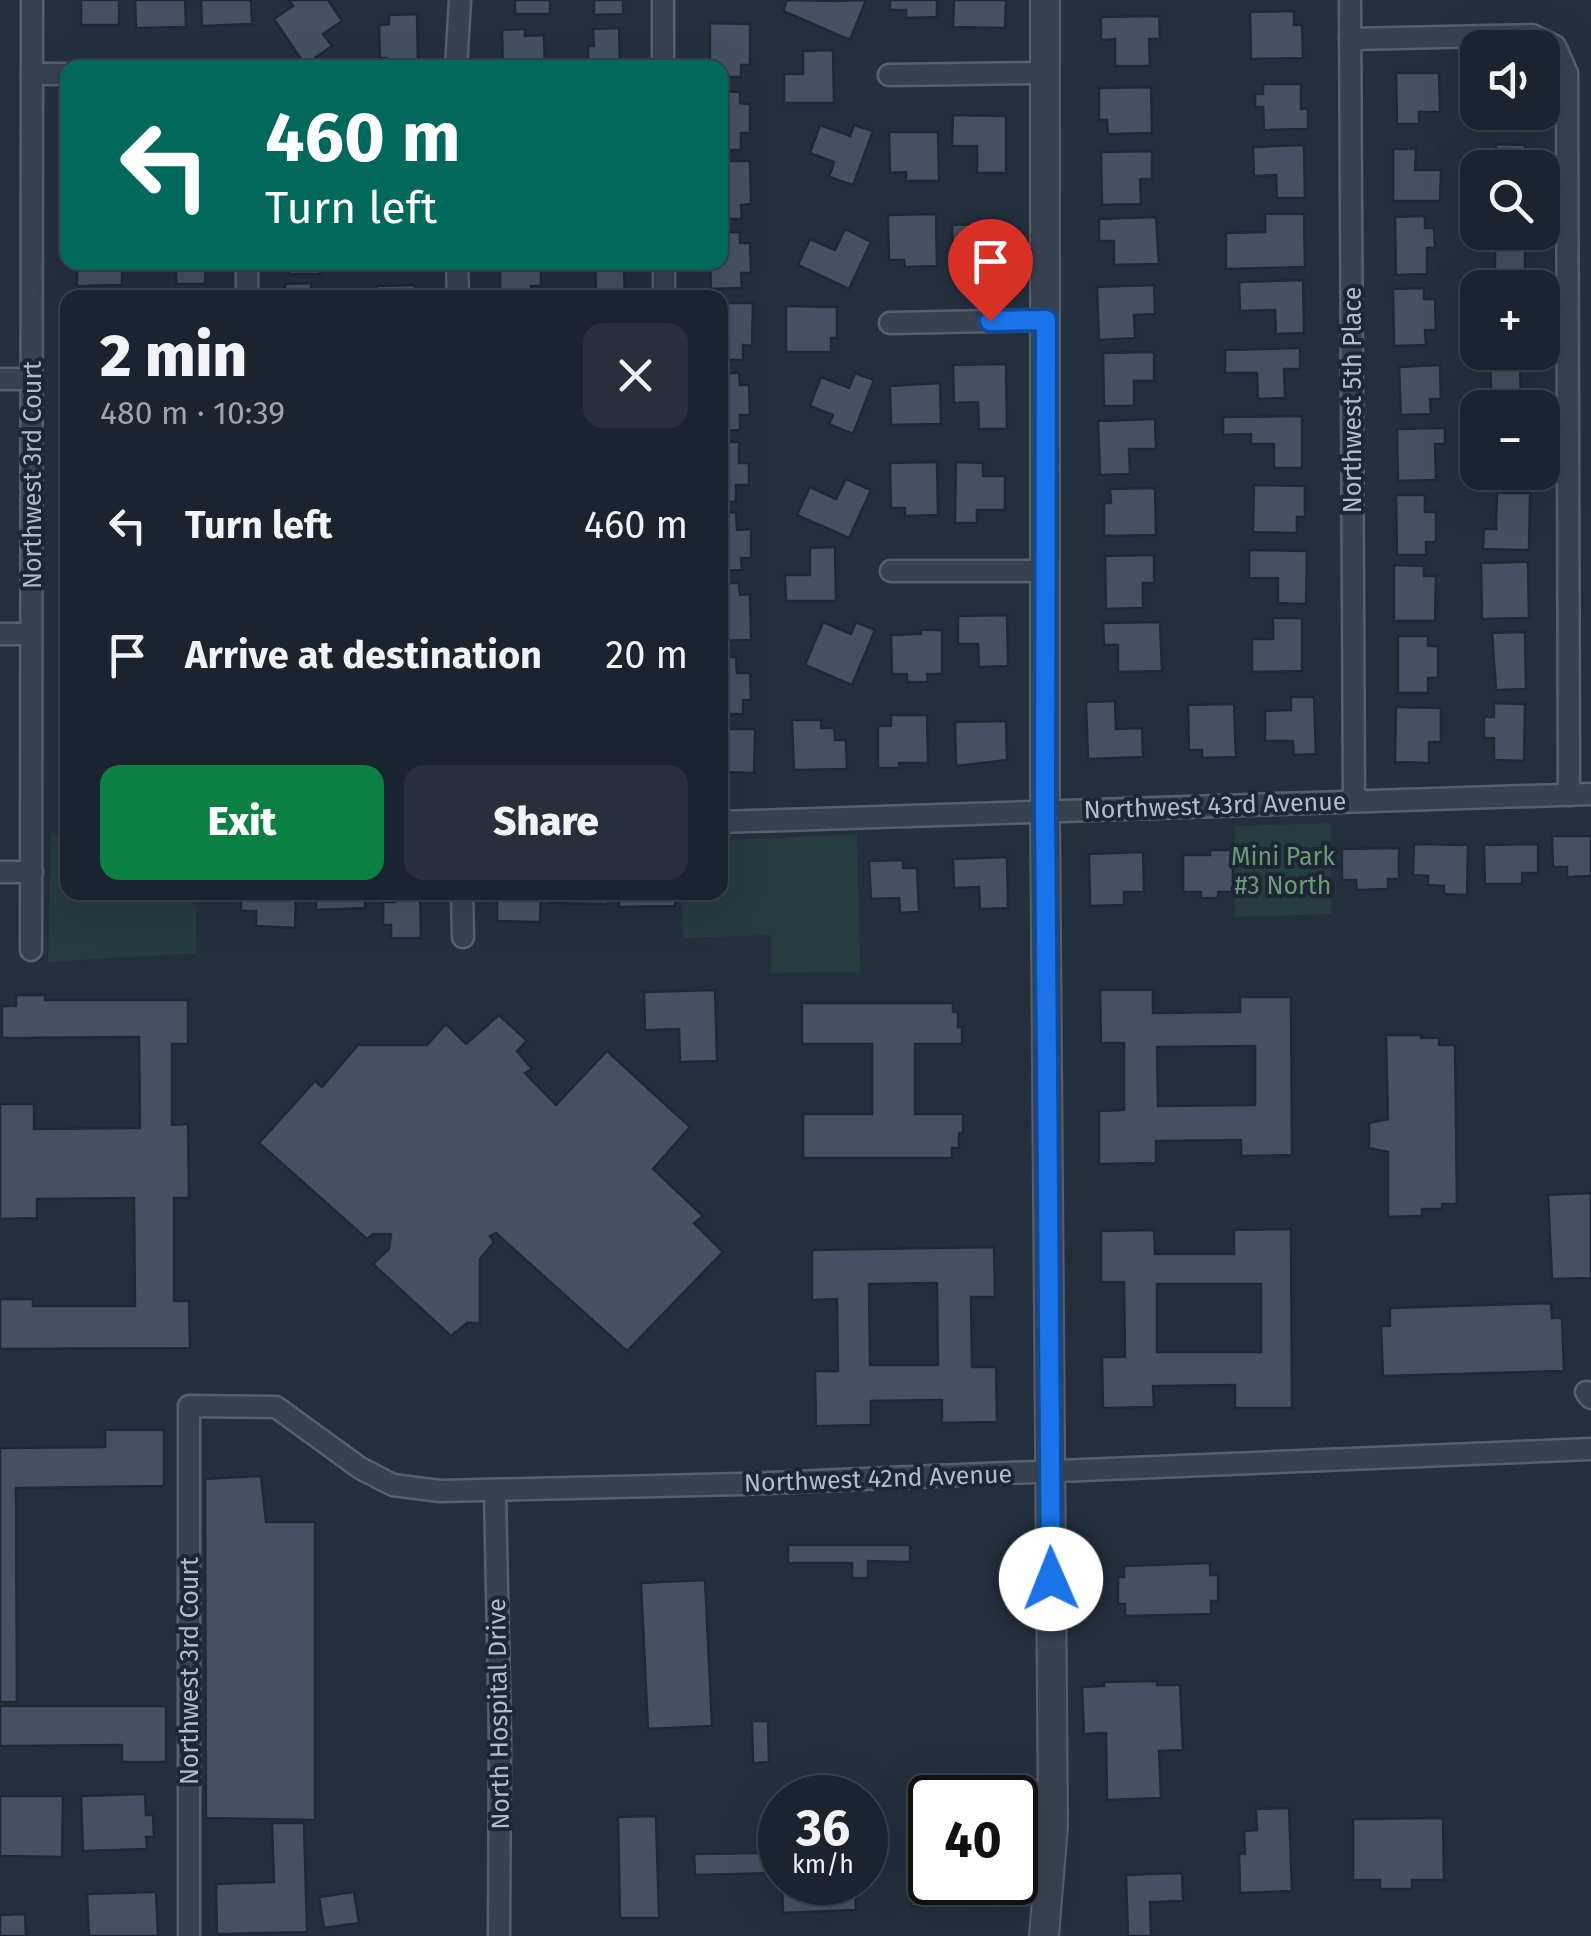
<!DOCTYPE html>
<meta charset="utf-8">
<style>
:root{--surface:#1b232e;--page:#282f3a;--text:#f1f3f6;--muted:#a0a4aa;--line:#39404a;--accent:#0b8043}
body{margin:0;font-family:"Fira Sans",sans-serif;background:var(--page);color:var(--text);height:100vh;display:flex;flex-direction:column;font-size:38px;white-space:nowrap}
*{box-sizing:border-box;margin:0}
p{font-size:32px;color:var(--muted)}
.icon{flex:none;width:55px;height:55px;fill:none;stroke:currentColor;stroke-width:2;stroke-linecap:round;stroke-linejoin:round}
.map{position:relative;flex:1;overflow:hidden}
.panel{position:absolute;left:60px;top:290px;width:668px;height:610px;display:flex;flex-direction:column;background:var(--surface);border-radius:20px;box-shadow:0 10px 40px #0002,0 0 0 2px var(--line)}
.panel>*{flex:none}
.guide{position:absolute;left:60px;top:60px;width:668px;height:210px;border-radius:20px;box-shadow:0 10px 40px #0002,0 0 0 2px var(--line);background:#00695c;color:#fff;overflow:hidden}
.fabs{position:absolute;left:1460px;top:30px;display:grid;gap:20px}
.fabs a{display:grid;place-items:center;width:100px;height:100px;border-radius:20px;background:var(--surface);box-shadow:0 10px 40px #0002,0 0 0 2px var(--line);font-size:50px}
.speed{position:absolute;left:758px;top:1775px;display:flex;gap:20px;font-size:50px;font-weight:700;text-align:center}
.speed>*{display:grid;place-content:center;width:130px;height:130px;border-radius:50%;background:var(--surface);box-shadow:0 10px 40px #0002,0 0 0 2px var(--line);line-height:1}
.speed small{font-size:25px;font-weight:400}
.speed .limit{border:5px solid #111;border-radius:15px;background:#fff;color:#111}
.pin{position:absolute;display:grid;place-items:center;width:85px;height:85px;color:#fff;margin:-102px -42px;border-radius:50% 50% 50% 0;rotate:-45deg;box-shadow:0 0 10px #0007}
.pin .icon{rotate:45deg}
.me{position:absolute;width:110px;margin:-55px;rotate:359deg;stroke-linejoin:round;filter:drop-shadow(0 0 8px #0008)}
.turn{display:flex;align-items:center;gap:35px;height:210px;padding:0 40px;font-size:45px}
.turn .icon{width:130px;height:130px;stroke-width:2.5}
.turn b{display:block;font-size:70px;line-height:85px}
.round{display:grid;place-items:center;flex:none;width:105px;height:105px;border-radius:20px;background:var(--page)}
.head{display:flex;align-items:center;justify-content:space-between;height:170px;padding:0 40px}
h1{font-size:60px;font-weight:800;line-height:75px}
.cta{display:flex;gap:20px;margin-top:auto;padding:20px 40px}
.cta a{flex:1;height:115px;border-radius:20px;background:var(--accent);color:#fff;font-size:40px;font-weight:800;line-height:115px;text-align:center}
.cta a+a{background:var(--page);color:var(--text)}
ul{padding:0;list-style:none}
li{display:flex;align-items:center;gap:30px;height:130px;padding:0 40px}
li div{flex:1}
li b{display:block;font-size:38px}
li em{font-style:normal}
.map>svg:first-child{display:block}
.green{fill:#263c3f}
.building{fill:#455162;stroke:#1f2835;stroke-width:2.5;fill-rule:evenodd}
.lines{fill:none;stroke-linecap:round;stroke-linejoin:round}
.minor-casing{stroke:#565f6c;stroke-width:25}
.tertiary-casing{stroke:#565f6c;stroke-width:32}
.minor{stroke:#38414e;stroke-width:20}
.tertiary{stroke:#38414e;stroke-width:28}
.route-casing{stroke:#114b97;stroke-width:25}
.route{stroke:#1a73e8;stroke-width:18}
.labels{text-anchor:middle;stroke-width:8;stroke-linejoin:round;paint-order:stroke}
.street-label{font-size:25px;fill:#b4bcc9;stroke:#1d2633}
.park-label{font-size:25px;fill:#6b9a76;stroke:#1d2633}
</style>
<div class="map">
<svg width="1591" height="1936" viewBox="0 0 1591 1936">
<rect width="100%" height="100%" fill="#242f3e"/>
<g class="green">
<path d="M1331,823V914L1235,917V826Z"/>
<path d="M857,834L860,972L771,973V935L683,938L681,893L720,892V841Z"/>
<path d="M51,835H67L68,892L181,893L196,907V953L48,962Z"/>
</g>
<g class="building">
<rect x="81" y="0" width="38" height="25"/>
<path d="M135,0H185L186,27L136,28Z"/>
<path d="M201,0H251L252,24L202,26Z"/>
<path d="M289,0H328L342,21L323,34L332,46L305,65L274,19L293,6Z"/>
<rect x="515" y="0" width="35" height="14"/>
<path d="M594,0H623V14L594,15Z"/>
<path d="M787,0L836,1L866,0L850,40L783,11Z"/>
<path d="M890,0H937V17L906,18V10H890Z"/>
<path d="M954,0H1006L1005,28L953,27Z"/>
<path d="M1294,11V25H1302L1303,58L1251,59L1250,12Z"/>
<path d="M417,14L418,68H388L387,58H380L379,25L389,24V15Z"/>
<path d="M1159,16L1160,39H1149L1150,66H1115V39L1101,40V17Z"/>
<path d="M710,23L750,24V65H741V77H720V68H710Z"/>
<path d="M619,28L620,68H588V46H594L593,29Z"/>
<path d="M525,29V36L544,35L545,68H503L502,30Z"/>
<path d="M833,50L834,103H784V74H803V51Z"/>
<path d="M1396,73H1439L1440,112H1419V124H1397Z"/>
<path d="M1263,84H1301V109H1308V129L1264,130L1263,107H1255V94H1263Z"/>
<path d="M1151,87L1152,133L1108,134L1107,120H1099V88Z"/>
<path d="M720,91L740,92V103L750,104V133H741V150H720Z"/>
<path d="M1479,112H1523V124L1479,126Z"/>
<path d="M953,115L1006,116V173H977V146H952Z"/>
<path d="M820,125L850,136L854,125L873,131L853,185L829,177L834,162L810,153Z"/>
<path d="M889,132H938L939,181H906V172L890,173Z"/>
<path d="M1496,144L1525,145L1524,168H1482V161H1496Z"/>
<path d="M1304,145L1305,198H1277L1276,175L1254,176L1253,147Z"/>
<path d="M1393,149H1416L1415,170H1441L1440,201H1393Z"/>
<path d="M1152,151V179H1140L1141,204L1102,205L1101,152Z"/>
<path d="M720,161H750L751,204L741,205L742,219H720Z"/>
<path d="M936,214L937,266L905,267L904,260H889L888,215Z"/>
<path d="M1265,214H1304L1305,267L1226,269V233L1265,232Z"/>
<path d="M1425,216V228H1434L1435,248H1427V274L1396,275L1395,217Z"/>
<path d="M1156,217L1159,264L1114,265V241H1099V219Z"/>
<path d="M982,224V244H1006L1007,274L954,275L952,225Z"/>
<path d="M845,229L871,242L849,289L798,265L810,239L835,250Z"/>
<path d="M720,232H740V243H750L751,273H741L742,288L711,289L710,262H720Z"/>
<path d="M1486,232H1525V272H1495V248H1486Z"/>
<path d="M77,262L122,264V285L77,286Z"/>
<path d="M176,262H206L205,284H176Z"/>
<rect x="289" y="262" width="31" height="12"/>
<path d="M378,262H416V270L378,271Z"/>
<path d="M500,262L541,265V286H531V298H500Z"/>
<path d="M595,262H624L625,298H596Z"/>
<path d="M1303,280L1304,333L1276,334L1275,310L1240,311L1239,282Z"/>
<path d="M1496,282H1527V288H1497Z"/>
<path d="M311,283V298H285V284Z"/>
<path d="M415,285V298H377V286Z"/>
<path d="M1154,285L1155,314L1134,315L1135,338L1099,340L1097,287Z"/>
<path d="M1424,288V299H1435L1436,330H1425L1426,345L1394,346L1393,289Z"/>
<path d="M720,303H753L752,346L743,345V360H720Z"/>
<path d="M786,306L837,307V338H831V352H786Z"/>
<path d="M1300,348V369H1284L1285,398L1258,399L1257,373H1225V350Z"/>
<path d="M1154,352V381H1134V406H1104L1103,353Z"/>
<path d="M1520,352L1521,408H1481V390H1491L1490,353Z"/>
<path d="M1006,364L1007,429H979L978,402L954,403L953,365Z"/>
<path d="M1440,365L1441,399H1430L1431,414L1401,415L1399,367Z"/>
<path d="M720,373H739L740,385H749L750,415H740V430L720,431Z"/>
<path d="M855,373L874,380L853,434L829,424L833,415L810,406L821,377L849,388Z"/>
<path d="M940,383L941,424L891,425L890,386Z"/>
<path d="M1302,416V468H1274V444H1251V434L1223,435V417Z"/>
<path d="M1155,419L1156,449H1129L1130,474L1100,475L1098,421Z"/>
<path d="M1445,428V444H1435L1436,480L1398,481L1397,429Z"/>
<path d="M720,442H739V463H749V485H736V502H720Z"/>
<path d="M937,462L938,515L905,516V508H891L890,463Z"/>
<path d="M956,462L983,463V476H1005V510H977V523H955Z"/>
<path d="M1484,472H1528V479L1484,480Z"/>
<path d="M846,479L871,490L849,538L797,515L810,487L836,499Z"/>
<path d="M1254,485L1305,486V517H1297V533L1253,532Z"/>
<path d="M1155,488L1156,535L1104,536V503H1111L1110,489Z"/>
<path d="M1497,493H1530L1529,550L1483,549L1484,529H1496Z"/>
<path d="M1396,495H1425V512H1436V542H1426V555H1397Z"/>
<path d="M736,512L737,530L751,529V558H741L742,570L720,571V513Z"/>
<path d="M835,547L836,601H786L785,575H810V548Z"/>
<path d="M1249,550L1307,551L1306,604L1278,603V578H1249Z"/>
<path d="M1154,555V583H1143V608L1106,609L1105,556Z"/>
<path d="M1528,562L1529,618L1482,619L1481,563Z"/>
<path d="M1394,565L1424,566V576H1436L1435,621H1394Z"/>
<path d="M720,583H739L740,595L750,594L751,640L720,641Z"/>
<path d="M1007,615L1008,666L979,667L978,644H958V616Z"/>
<path d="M1273,618H1302V671L1252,672V639H1273Z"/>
<path d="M823,622L851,634L856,622L875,630L852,685L805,665Z"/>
<path d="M1160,622L1162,671L1118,672V645H1104L1103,623Z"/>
<path d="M921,630H942V674H927L928,682H907V674H892L891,635L921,634Z"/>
<path d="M1525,632L1526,689L1496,690L1492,633Z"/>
<path d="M1398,636H1428V646H1438V678H1428V693H1398Z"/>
<path d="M720,657H736L737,673H750L751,700H743V714H720Z"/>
<path d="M1291,697H1314L1316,754L1294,755L1293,741H1265V711L1291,710Z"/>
<path d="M1115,701L1116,729L1142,728L1143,757L1088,759L1086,702Z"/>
<path d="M1494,703L1525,704L1524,761L1494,760V738H1484V717H1494Z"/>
<path d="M1234,704L1236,757L1202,758V750H1189L1188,705Z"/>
<path d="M1396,707L1441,708V742H1429V763L1395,762Z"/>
<path d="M891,715H927L928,763H899V768H878V726H891Z"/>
<path d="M792,720H821V728H834L835,740H846L847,769L794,770Z"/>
<path d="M1006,721L1007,760L956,766L955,722Z"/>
<path d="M720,729H755L754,773L720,772Z"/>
<path d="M1552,836H1591V876L1567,877V867H1553Z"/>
<path d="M1414,844L1468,845L1467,895L1444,894V886L1428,885V876L1413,875Z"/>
<path d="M1538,844V873H1522V884H1485L1484,845Z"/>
<path d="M1399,848V879H1388V889L1357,890L1356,880H1342V849Z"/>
<path d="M1210,850H1233V892H1218V898H1201V892H1183V855H1210Z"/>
<path d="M1143,852L1144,892H1124V905L1090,906L1089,854Z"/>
<path d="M1007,857L1008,908L980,909L979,887L954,888L953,859Z"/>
<path d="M903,860V868H917L919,912L900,913L899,898L871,899L869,861Z"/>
<path d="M241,892H296L295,928L256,926V911H241Z"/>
<path d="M316,892H365V908L316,910Z"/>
<path d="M395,892H420L421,938H391V925H383V902H395Z"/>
<path d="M497,892H541L540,922L497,921Z"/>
<path d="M550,892H608V904L550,903Z"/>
<path d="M619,892H675V906L619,907Z"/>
<path d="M715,990L717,1061L680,1062L679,1029L645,1030L644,992Z"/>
<path d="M1100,990H1153V1013L1240,1012V997H1291L1292,1155L1241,1156V1140L1156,1141V1163L1099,1164V1111L1124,1110V1043H1101ZM1255,1046V1105L1158,1106L1157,1047Z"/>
<path d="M16,995H45V1000H188V1044H172V1125L188,1124L189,1198H174V1301H189L190,1348L0,1349V1299H33V1306H135L134,1198L37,1199V1218L0,1219V1104H34V1129L140,1128L139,1037L2,1038V1006H16Z"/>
<path d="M802,1003H953V1012H958V1027H962V1044H915V1114H963V1133H959V1148H952V1158H803V1114H872V1044H802Z"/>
<path d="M499,1015L527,1041L517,1051L532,1069L525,1073L556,1105L607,1051L690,1127L653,1169L703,1216L694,1223L723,1252L627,1351L496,1233L490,1236L494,1242L480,1259V1323H467L451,1336L373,1264L389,1249L391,1234H373L367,1239L259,1143L315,1081L322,1087L358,1045H427L446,1024L466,1044Z"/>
<path d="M1386,1035H1421V1038H1439V1045H1455L1457,1204H1442V1209H1422V1216L1388,1217V1152L1369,1148V1123L1388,1119Z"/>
<path d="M1591,1193V1278L1552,1279L1548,1195Z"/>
<path d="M1291,1229L1292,1408H1235V1385L1153,1386L1154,1407L1103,1408L1102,1357H1125L1124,1282H1101V1231L1154,1230L1155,1254H1234V1230ZM1157,1284H1261V1352H1157Z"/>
<path d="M994,1247L995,1297H971L972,1367H996L997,1422L942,1423V1400L871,1401V1425L816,1426L815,1371H838L837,1299L812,1300V1250ZM937,1283L938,1365H870L869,1284Z"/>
<path d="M1551,1303L1552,1318H1562L1564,1371L1383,1376L1381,1326H1390V1308Z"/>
<path d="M105,1430H164V1486L16,1488L17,1702H0V1448L105,1447Z"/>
<path d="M261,1476L266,1522H315V1820L206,1818L205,1479Z"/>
<path d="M788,1545H910V1562L868,1561V1578H852V1563H788Z"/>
<path d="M1210,1563V1575H1218V1601H1211V1614L1125,1616V1604H1118V1577H1124V1566Z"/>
<path d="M705,1580L712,1726L648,1729L641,1583Z"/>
<path d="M1157,1681V1685H1180L1183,1750L1159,1751L1161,1798L1107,1800L1106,1733L1084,1734L1082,1687L1104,1686V1682Z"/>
<path d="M0,1706H166V1762H122V1745L0,1746Z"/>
<path d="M752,1721H768L769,1762L753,1763Z"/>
<path d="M145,1794L146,1815H153L154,1837H146L147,1849L83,1851L81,1796Z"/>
<path d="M962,1795V1798H930V1882H967L968,1906H911L910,1796Z"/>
<path d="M0,1796H63L62,1857L0,1856Z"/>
<path d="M1289,1808L1292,1891L1240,1893L1239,1854H1245L1244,1831L1257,1830L1256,1809Z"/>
<path d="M656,1816L659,1918H620L618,1817Z"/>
<path d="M1443,1818L1444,1880H1412V1889H1380V1880H1353V1819Z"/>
<path d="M272,1823H304L307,1932L217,1934L216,1884L274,1882Z"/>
<path d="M772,1853L773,1873L695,1875L694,1854Z"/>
<path d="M1182,1873L1183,1901L1150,1902L1151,1936H1128L1126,1875Z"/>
<path d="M782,1882H855L856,1910L783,1913Z"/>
<path d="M156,1892L158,1936H89L87,1894Z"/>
<path d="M354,1892L359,1923L324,1928L319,1897Z"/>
<path d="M25,1914L26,1936H0V1915Z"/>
</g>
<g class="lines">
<defs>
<g id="minor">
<path d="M663,0V68"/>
<path d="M1350,0L1354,801"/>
<path d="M1350,39L1532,35L1555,46L1567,73L1569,795"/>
<path d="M456,68L460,0"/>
<path d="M32,74H68"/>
<path d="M889,75L1045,73"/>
<path d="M247,262V298"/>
<path d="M457,262L458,298"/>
<path d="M664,262V298"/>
<path d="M890,323L1046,320"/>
<path d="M0,379H32"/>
<path d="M891,571H1046"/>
<path d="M0,634H31"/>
<path d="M720,822L1591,794"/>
<path d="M0,872H32"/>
<path d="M462,892L463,937"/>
<path d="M31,950L32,0"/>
<path d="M1586,1392L1591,1398"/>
<path d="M495,1492L500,1738L499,1936"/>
<path d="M189,1936V1406L276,1407L360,1468L393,1485L440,1491L741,1484L1591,1449"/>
</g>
<path id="tertiary" d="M1044,1936L1053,1826L1045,810V0"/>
</defs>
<use href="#minor" class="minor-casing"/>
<use href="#tertiary" class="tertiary-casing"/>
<use href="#minor" class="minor"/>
<use href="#tertiary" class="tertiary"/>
</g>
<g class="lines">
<defs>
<path id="route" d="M990,321L1046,320L1045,810L1051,1579"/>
</defs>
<use href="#route" class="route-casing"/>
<use href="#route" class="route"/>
</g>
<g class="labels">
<g class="street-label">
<text transform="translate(1352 400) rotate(-90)" y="9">Northwest 5th Place</text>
<text transform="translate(32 475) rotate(-90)" y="9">Northwest 3rd Court</text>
<text transform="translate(1215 805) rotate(-2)" y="9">Northwest 43rd Avenue</text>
<text transform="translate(878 1478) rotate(-2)" y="9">Northwest 42nd Avenue</text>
<text transform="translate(189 1671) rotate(-90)" y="9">Northwest 3rd Court</text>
<text transform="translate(498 1714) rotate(-91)" y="9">North Hospital Drive</text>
</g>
<g class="park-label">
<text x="1283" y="865">Mini Park<tspan x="1283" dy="29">#3 North</tspan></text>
</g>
</g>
</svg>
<div class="fabs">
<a><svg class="icon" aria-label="sound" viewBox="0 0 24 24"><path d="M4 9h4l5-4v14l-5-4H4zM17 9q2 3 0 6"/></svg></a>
<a><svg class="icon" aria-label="search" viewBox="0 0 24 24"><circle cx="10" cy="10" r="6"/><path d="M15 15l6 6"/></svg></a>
<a>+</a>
<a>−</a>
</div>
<div class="speed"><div>36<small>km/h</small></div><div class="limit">40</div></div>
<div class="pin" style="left:990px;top:321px;background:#d93025"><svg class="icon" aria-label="arrive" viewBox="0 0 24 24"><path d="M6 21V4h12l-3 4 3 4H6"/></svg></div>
<svg class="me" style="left:1051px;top:1579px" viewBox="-20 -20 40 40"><circle r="19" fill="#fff"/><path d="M0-13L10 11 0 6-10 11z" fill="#1a73e8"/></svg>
<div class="guide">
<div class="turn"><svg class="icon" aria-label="left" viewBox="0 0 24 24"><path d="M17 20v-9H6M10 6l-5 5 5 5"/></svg><div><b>460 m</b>Turn left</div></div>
</div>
<section class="panel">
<div class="head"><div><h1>2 min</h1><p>480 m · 10:39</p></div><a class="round"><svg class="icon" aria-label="close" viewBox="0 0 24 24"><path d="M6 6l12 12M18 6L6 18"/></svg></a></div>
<ul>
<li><svg class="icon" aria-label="left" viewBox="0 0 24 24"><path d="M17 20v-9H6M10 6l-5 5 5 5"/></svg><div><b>Turn left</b></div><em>460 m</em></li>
<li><svg class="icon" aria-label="arrive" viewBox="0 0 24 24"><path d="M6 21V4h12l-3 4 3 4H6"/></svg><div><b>Arrive at destination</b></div><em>20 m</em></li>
</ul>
<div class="cta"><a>Exit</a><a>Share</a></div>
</section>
</div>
